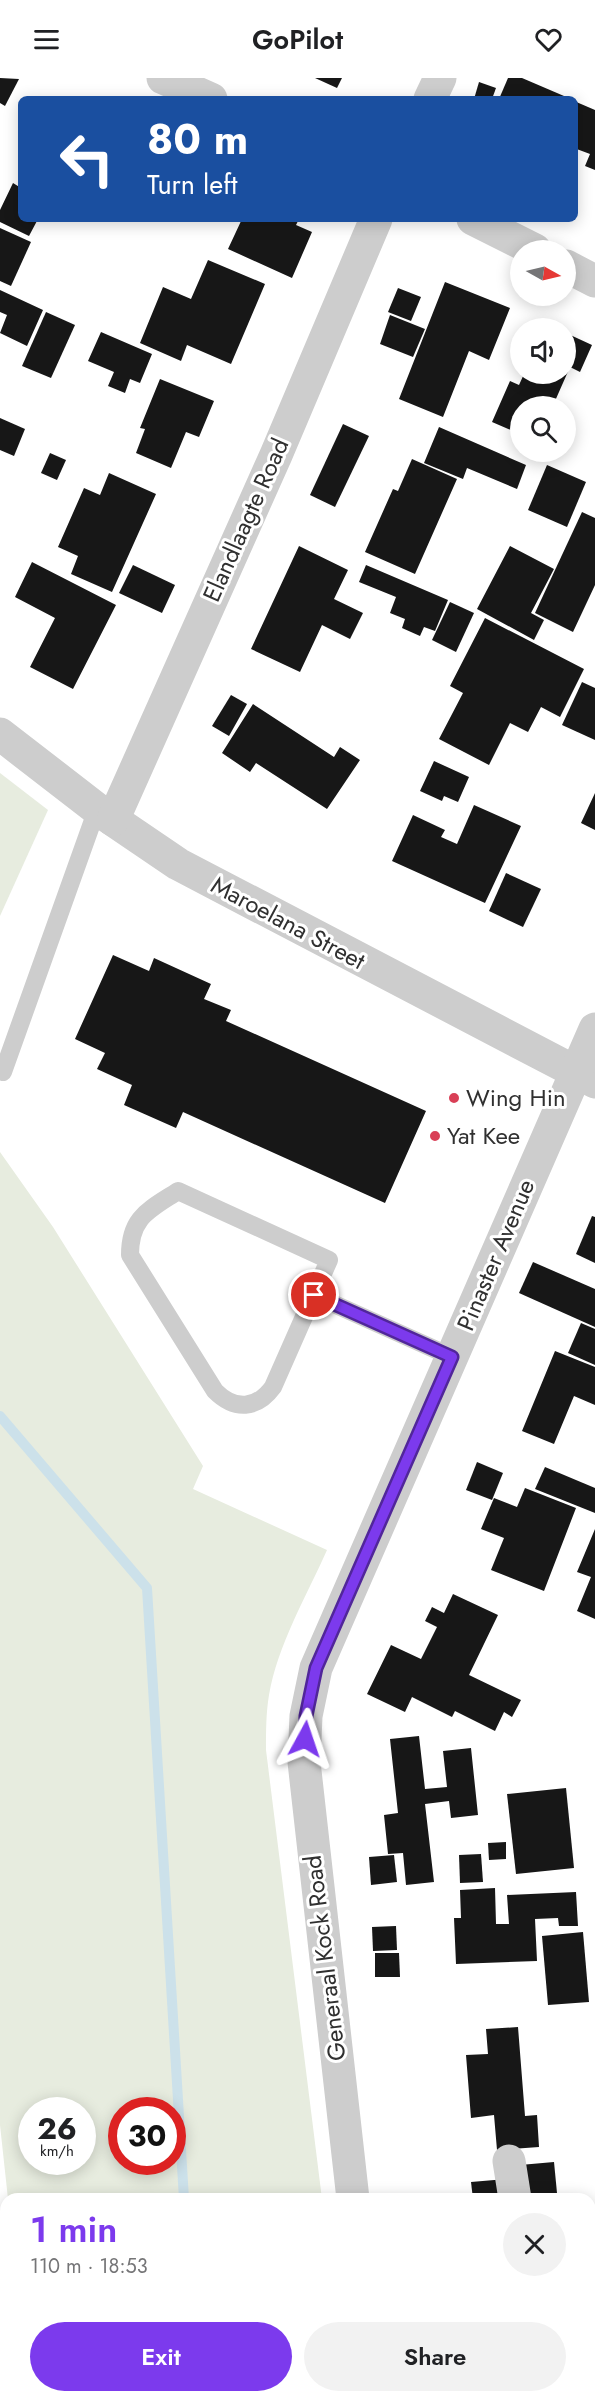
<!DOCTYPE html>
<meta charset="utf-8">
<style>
:root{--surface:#fff;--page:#f2f2f2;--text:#202124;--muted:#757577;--accent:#7c3aed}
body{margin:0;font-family:Jost,sans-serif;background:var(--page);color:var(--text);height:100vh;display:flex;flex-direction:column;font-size:22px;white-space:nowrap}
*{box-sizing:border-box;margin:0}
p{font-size:20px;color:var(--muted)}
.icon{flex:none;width:33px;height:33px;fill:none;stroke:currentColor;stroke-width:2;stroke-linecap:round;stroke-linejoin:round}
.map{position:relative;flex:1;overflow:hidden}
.sheet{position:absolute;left:0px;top:2115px;width:596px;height:210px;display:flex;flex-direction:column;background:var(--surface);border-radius:18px 18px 0 0;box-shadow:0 3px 15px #0003}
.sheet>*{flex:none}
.top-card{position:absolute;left:18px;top:18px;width:560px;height:126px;border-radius:9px;box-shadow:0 3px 15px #0003;background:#1a4fa0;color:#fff;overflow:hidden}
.needle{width:39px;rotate:98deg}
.controls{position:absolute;left:510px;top:162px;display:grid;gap:12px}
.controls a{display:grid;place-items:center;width:66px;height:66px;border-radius:50%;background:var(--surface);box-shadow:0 3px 15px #0003;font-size:30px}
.speed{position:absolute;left:18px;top:2019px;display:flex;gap:12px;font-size:30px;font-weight:700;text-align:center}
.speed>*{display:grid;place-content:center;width:78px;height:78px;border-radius:50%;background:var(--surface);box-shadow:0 3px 15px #0003;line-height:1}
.speed small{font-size:15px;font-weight:400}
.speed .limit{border:9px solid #d22;background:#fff;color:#111}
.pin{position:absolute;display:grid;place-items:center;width:51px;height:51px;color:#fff;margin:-26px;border:3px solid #fff;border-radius:50%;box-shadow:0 2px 6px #0007}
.me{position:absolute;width:66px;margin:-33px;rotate:5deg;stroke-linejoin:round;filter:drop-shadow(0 0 4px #0008)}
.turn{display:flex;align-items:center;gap:21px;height:126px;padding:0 30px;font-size:27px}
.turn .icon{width:78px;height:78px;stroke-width:2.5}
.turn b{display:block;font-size:42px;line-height:51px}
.round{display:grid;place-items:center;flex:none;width:63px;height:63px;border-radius:32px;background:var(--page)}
.headline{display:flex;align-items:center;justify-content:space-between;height:102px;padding:0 30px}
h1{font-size:36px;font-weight:600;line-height:45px;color:var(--accent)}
.action{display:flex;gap:12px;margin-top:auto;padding:12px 30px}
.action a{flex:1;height:69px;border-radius:36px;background:var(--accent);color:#fff;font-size:24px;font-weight:600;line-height:69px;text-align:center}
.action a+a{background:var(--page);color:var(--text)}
header{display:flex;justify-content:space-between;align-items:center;height:78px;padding:0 30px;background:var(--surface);font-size:27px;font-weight:600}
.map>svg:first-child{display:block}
.green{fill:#e7ecdf;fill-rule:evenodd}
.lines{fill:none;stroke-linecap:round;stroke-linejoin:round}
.stream{stroke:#cce1ea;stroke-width:10}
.building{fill:#171717}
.lane{stroke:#cdcdcd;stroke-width:18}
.street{stroke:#cdcdcd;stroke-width:33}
.route-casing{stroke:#51269a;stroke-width:15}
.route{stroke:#7c3aed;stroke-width:10}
.poi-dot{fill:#d93f56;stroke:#fff;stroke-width:2}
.labels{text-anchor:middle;stroke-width:6;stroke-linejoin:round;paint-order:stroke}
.street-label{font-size:24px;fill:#303030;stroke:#fff}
.poi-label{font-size:24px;fill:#303030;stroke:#fff;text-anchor:start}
</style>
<header><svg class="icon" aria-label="menu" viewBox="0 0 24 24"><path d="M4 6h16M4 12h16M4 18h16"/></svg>GoPilot<svg class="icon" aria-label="heart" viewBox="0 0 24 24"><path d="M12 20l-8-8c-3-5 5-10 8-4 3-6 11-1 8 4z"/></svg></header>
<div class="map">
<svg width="595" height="2325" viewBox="0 0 595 2325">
<rect width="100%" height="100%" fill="#fff"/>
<g class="green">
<path d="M0,695L48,732L0,838Z"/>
<path d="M0,1074L53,1149L203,1388L193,1411L327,1472C307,1517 277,1568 269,1617C266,1635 266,1653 266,1672L322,2121H8L0,2047ZM82,2032V2084H32V2032ZM172,2032V2084H122V2032Z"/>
<path d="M31,2319H346L347,2325H32Z"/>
</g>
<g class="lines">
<g class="stream">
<path d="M0,1338L147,1510L184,2121"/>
<path d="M214,2319L216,2325"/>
</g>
</g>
<g class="building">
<path d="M0,0L19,1L5,28L0,25Z"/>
<path d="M315,0H342L337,10Z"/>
<path d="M508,0H522L571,21H499Z"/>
<path d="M479,4L496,10L492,21H474Z"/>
<path d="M574,23L595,32V92L585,88L590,76L574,70Z"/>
<path d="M13,105L21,110V141H38L29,158L0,144V132Z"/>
<path d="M242,141H299L296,147L312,154L292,200L228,171Z"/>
<path d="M0,150L31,164L11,208L0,203Z"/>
<path d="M208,182L265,206L231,286L187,267L181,283L140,265L163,209L191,221Z"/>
<path d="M445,204L510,230L489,282L469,273L443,339L399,321Z"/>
<path d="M398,210L421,219L411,243L388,234Z"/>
<path d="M0,212L43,232L27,268L0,255L7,237L0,234Z"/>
<path d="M46,234L75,247L51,300L22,288Z"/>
<path d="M390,237L425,251L413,279L380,266Z"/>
<path d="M101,254L152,276L140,305L130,301L125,315L108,308L114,294L88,283Z"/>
<path d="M566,255L592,267L580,294L570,289L555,323L547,319L544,328H520V356L492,344L510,303L519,307L524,296H566Z"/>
<path d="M160,301L214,323L199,359L186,354L171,390L136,375L145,351L140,350Z"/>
<path d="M0,340L25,351L14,378L0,372Z"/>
<path d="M343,346L369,358L335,429L310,417Z"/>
<path d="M439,349L526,387L517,411L467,390L463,401L424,385Z"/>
<path d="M50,375L66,382L57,402L41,395Z"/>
<path d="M412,381L457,401L415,496L365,474L393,411L398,413Z"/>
<path d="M547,387L586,404L567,449L528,432Z"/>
<path d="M109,395L156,416L112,514L71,496L78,478L58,469L84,410L100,417Z"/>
<path d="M582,434L595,440V507L573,554L535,535Z"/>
<path d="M299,468L348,492L334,521L363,535L350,561L322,547L300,594L251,571Z"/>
<path d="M510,468L554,491L531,535L544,542L534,562L477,531Z"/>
<path d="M32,484L116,527L73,611L30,589L55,540L15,519Z"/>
<path d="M133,487L175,507L162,535L119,515Z"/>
<path d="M366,487L448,522L435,553L424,549L420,558L402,550L405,541L390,535L396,519L359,504Z"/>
<path d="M450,524L474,535L456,574L432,562Z"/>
<path d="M485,540L584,591L560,639L541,629L528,654L510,645L489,687L439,661L463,615L450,608Z"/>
<path d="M582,604L595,610V662L562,647Z"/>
<path d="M231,617L247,626L229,658L212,648Z"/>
<path d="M253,626L334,679L340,669L360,682L327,731L256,685L250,694L222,675Z"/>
<path d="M434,683L469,699L458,724L444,718L442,723L420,713Z"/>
<path d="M595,715V752L581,745Z"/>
<path d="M474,727L521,748L485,825L392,783L413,737L445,752L441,759L457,766Z"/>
<path d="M506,795L541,811L523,849L489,833Z"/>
<path d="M113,877L149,893L154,880L211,906L204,921L231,932L226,943L426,1033L385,1125L183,1034L176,1050L124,1027L132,1007L97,991L105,975L75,961Z"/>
<path d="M592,1138L595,1139V1185L576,1176Z"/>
<path d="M533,1184L595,1211V1249L519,1215Z"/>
<path d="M581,1245L595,1251V1287L568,1275Z"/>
<path d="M555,1273L595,1289V1327L574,1318L554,1366L522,1353Z"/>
<path d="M477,1384L503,1395L492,1422L466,1412Z"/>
<path d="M545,1389L595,1410V1435L535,1411Z"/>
<path d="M525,1410L576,1430L544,1513L491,1492L504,1460L481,1451L494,1420L517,1429Z"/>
<path d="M595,1451V1541L577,1533L591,1499L577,1494Z"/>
<path d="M453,1516L498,1537L469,1597L521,1622L512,1639L504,1634L495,1653L455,1633L452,1639L412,1619L405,1634L367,1616L391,1567L421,1581L437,1549L425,1543L432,1529L444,1535Z"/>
<path d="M419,1658L425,1711L447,1709L443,1673L471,1670L478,1737L451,1740L449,1723L425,1726L434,1804L406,1807L403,1775L388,1776L384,1737L398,1735L390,1661Z"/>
<path d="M566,1710L574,1790L516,1796L507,1716Z"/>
<path d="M506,1764V1781L489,1782L488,1765Z"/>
<path d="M481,1776L483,1804L460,1805L459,1777Z"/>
<path d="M394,1777L397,1804L371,1807L369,1779Z"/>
<path d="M495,1810L496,1846H509L507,1817L576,1814L578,1848H559L558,1840L535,1841L537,1883L456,1886L454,1840H461L460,1812Z"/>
<path d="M396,1848L397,1872L373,1873L372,1849Z"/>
<path d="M583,1854L589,1924L548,1927L542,1858Z"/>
<path d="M375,1875H399L400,1899H375Z"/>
<path d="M518,1949L525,2038L537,2037L539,2069L497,2072L494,2037L471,2040L466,1977L488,1976L486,1951Z"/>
<path d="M554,2084L557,2115L522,2117L520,2087Z"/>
<path d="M506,2101L508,2121H473L471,2104Z"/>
<rect x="471" y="2319" width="57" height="6"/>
</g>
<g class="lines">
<g class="lane">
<path d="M3,994L97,731"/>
<path d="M178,1113L329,1182L273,1309C257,1331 235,1333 215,1313L130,1177C130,1139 149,1132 178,1113Z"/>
<path d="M314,1217L452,1279"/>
</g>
<g class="street">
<path d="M163,0L211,21"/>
<path d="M430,21L440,0"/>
<path d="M473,141L535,172"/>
<path d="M566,188L595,203"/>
<path d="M0,656L97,731L178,786L595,1004"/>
<path d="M113,742L276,377L376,141"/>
<path d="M509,2083L515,2121"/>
<path d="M353,2121L304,1684L306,1638L316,1590L595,951"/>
<path d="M376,2319V2325"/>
<path d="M534,2319V2325"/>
</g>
</g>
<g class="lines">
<defs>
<path id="route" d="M305,1661L306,1638L316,1590L452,1279L314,1217"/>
</defs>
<use href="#route" class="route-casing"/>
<use href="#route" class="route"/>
</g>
<g class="poi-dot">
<circle cx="454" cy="1020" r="6"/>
<circle cx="435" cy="1058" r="6"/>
</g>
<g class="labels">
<g class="street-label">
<text transform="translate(246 442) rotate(-66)" y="8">Elandlaagte Road</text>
<text transform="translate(288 845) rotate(28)" y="8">Maroelana Street</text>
<text transform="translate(496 1177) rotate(-67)" y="8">Pinaster Avenue</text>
<text transform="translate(325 1880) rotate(-97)" y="8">Generaal Kock Road</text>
</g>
<g class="poi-label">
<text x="466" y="1028">Wing Hin</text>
<text x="447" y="1066">Yat Kee</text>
</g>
</g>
</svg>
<div class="controls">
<a><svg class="needle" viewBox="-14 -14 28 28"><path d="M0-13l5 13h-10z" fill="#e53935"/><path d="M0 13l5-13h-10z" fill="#757577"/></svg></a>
<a><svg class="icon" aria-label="sound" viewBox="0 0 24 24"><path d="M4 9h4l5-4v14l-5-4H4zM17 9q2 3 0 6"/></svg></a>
<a><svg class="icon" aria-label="search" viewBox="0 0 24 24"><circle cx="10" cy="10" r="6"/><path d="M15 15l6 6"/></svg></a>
</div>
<div class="speed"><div>26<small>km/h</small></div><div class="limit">30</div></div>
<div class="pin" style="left:314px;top:1217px;background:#d93025"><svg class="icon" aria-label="arrive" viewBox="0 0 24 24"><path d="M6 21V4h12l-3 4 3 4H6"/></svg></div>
<svg class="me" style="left:305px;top:1661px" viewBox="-20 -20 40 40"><path d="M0-17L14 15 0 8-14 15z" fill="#7c3aed" stroke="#fff" stroke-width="4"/></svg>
<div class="top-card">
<div class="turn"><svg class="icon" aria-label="left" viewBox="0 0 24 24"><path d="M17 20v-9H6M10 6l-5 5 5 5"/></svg><div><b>80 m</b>Turn left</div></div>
</div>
<section class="sheet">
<div class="headline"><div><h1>1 min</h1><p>110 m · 18:53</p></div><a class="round"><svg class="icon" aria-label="close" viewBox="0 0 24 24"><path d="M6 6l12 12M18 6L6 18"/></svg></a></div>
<div class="action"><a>Exit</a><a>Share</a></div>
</section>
</div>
